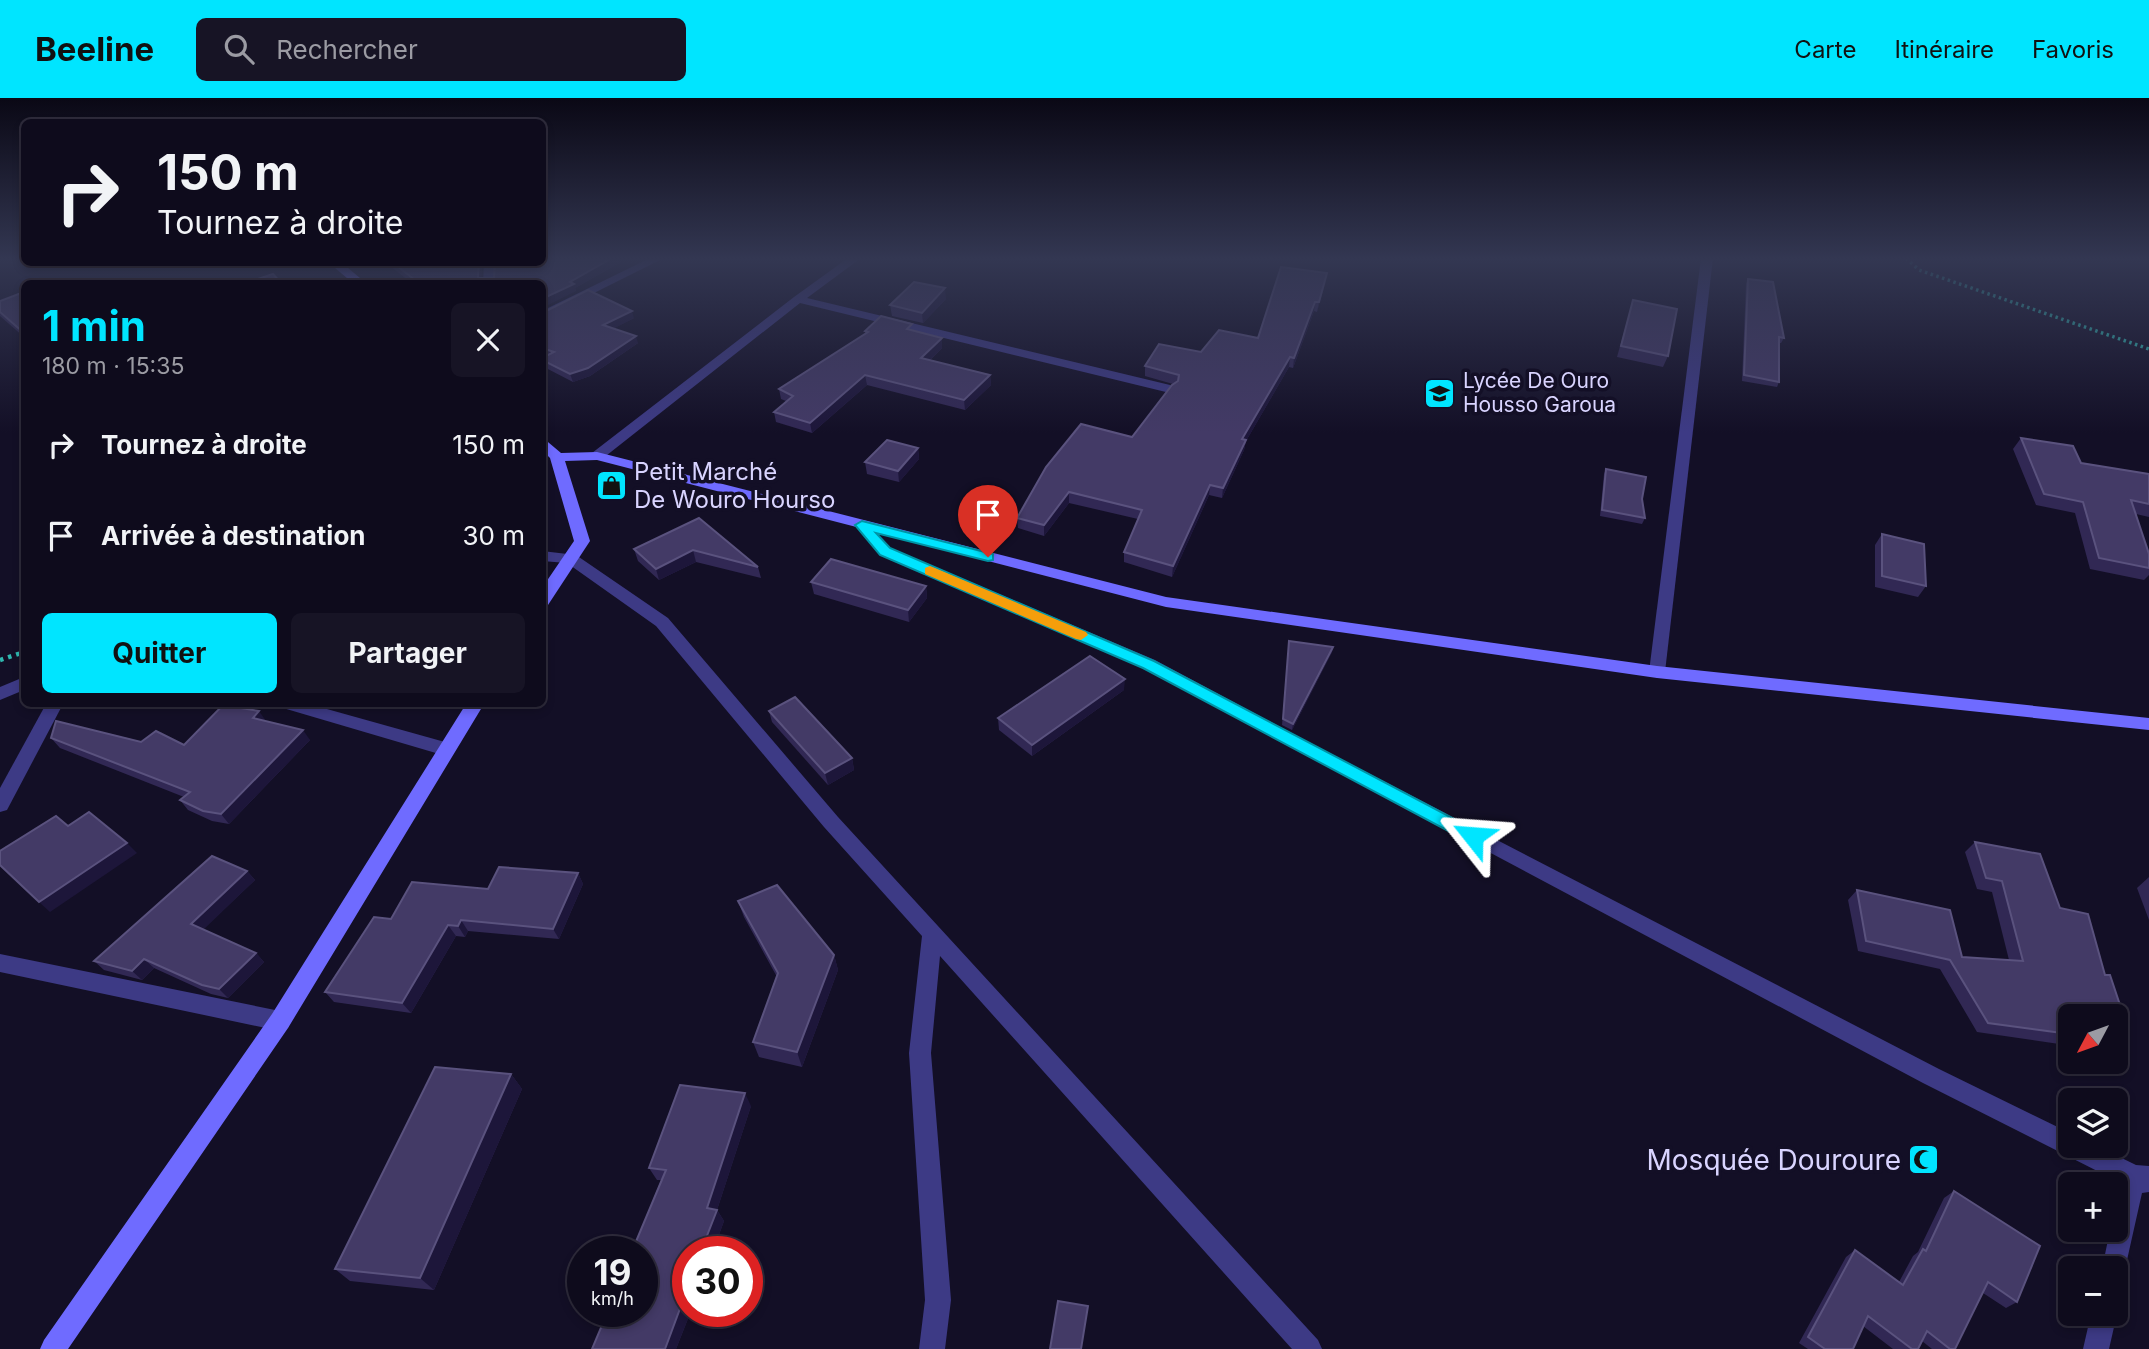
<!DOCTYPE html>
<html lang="fr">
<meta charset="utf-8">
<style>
:root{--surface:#0e0b1c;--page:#171425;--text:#f1f3f6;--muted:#9b9ba3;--line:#2e2b3b;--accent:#00e5ff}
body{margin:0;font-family:Inter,sans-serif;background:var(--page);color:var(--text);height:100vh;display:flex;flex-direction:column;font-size:26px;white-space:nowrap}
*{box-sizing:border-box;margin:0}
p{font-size:23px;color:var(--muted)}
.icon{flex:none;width:38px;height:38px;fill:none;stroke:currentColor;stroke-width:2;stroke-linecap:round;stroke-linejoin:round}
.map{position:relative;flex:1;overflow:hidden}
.sheet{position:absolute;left:21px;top:182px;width:525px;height:427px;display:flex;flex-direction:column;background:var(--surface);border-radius:10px;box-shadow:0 4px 10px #0003,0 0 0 2px var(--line)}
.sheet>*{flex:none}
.top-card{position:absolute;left:21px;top:21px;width:525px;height:147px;border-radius:10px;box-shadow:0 4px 10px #0003,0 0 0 2px var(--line);background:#0e0b1c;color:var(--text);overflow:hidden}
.needle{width:46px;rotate:229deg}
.fabs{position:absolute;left:2058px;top:906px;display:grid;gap:14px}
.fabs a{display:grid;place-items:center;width:70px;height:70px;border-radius:10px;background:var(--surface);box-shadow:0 4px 10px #0003,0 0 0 2px var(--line);font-size:35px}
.speed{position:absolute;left:567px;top:1138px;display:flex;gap:14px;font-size:35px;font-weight:700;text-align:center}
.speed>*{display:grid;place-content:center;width:91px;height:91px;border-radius:50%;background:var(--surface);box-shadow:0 4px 10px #0003,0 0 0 2px var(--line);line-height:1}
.speed small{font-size:18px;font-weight:400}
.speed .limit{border:10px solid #d22;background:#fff;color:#111}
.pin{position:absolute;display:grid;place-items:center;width:60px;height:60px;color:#fff;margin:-72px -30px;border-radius:50% 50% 50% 0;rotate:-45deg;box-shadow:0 0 7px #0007}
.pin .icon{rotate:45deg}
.me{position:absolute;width:77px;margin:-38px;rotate:298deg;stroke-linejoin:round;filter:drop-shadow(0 0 5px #0008)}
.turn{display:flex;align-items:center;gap:24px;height:147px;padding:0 21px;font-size:32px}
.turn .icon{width:91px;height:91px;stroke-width:2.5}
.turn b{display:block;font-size:49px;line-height:60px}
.round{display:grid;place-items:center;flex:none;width:74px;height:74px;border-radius:10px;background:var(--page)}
.overview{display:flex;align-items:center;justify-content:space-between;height:119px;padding:0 21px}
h1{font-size:42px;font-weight:700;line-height:52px;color:var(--accent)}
.primary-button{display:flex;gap:14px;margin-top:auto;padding:14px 21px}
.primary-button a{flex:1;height:80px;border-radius:10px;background:var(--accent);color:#111;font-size:28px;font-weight:700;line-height:80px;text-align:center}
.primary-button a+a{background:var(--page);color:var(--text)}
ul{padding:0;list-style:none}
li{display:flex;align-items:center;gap:21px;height:91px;padding:0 21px}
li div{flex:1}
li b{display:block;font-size:26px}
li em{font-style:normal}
header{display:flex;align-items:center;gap:42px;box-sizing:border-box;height:98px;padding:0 35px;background:var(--accent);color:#111}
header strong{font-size:33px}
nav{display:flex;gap:38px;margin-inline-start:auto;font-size:24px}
.search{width:490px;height:63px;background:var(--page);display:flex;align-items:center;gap:18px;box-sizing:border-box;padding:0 24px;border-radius:10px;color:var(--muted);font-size:26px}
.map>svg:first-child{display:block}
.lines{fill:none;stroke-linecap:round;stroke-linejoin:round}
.path-far1{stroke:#2fb8b0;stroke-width:3.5;stroke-dasharray:2.5 3.5;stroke-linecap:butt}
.path{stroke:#2fb8b0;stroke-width:4.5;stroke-dasharray:3.5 5;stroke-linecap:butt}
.street{fill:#3d3a85;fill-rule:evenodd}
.secondary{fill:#6f6bff;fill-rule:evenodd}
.wall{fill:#312854}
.shaded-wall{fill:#1d163a}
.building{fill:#433a66;stroke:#5a527e;stroke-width:2}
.route{fill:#00e5ff;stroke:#0095a6;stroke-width:2}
.slow{fill:#f59e0b}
.labels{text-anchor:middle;stroke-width:7;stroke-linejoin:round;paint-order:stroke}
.far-poi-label{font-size:21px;fill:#d9d4ff;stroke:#130f26;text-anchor:start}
.poi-label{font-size:24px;fill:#d9d4ff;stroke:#130f26;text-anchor:start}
.near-poi-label{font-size:28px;fill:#d9d4ff;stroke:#130f26;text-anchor:end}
</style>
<header>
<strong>Beeline</strong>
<div class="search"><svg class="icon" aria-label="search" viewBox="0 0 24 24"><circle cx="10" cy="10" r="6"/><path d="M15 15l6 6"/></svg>Rechercher</div>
<nav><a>Carte</a><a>Itinéraire</a><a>Favoris</a></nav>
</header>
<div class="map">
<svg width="2149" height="1251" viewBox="0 0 2149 1251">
<rect width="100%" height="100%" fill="#130f26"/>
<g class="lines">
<path class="path-far1" d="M1906,160L1919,172L2149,251"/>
<path class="path" d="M0,562L24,554"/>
<g class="street">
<path d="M650,160H664L542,221V213Z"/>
<path d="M848,160H861L807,200L1170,287L1176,291L1170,295L800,205L602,361H592V355L794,199Z"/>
<path d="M1701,160H1713L1665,574L1657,580L1649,574Z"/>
<path d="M484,164H496L495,186H483Z"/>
<path d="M862,422L867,424L890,450L1155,562L1310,645L1939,971L2070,1035V1048H2097L2136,1067L2149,1068V1094L2142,1095L2123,1180L2116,1183V1171H2102L2110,1132H2116V1108L2121,1085L1923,985L1143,570L880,456L855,427Z"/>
<path d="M542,453L576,457L668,520L838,719L1318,1242L1322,1251H1292L940,858L931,955L951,1202L945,1251H919L925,1202L909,955L922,838L824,729L656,528L567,465L542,463Z"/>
<path d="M24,579V592L0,602V589Z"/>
<path d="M46,606H63L7,712L0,714V690Z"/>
<path d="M280,606H309L452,646L455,651L452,656L446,658L283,610Z"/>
<path d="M0,856L280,913L288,916L291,923L288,930L280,933L0,874Z"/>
<path d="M2116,1214L2117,1216L2109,1251H2083L2091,1216H2116Z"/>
</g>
<g class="secondary">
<path d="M328,164H341L367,186H354Z"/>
<path d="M542,339L561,355L597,354L1166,499L1657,568L2149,620V632L1657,580L1166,509L597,362L565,363L590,443L548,507L542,508V490L574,443L550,360L542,352Z"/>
<path d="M466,606H484L288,930L68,1251H40L44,1242L272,916Z"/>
</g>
</g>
<g class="wall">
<path d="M385,164H482L481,180H494L621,164L575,190L576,193L542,186H413Z"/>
<path d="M1748,181L1784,240L1781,245H1779V284L1777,289L1742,283L1746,186Z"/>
<path d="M1325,184L1317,214L1314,213L1293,270L1289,269L1246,343L1244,352L1222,400L1209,397L1172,479L1124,464V454L1138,421L1069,405L1044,438L1018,430L1017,420L1132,339L1173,286L1145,278V268L1258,240Z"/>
<path d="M24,194V239L0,218V203Z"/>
<path d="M946,201L923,225L892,218L890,207Z"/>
<path d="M1633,202L1668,258L1663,269L1617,259Z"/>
<path d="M542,215L634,220L614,230L638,245L590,278L573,284L544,269L542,260L546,258L542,257Z"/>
<path d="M865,233H913L942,250L930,262L990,277L991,287L965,312L867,287L812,335L776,324L774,314L786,303L781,301L779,291L865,236Z"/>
<path d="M2021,340L2081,365L2149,376V419L2136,416L2149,456V477L2144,482L2090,471L2075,415L2036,407L2013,351Z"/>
<path d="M918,350L919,361L899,384L867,376L865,364Z"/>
<path d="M1606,371L1642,401L1645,420L1642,426L1600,418L1604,376Z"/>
<path d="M699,420L758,469L761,480L696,464L659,482L638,463L634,451Z"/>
<path d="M1882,436L1926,488L1918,499L1875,489V447Z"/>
<path d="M811,484L926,488L927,500L909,524L814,496Z"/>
<path d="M1289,543L1333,549L1332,554L1292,632L1282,627Z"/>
<path d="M1124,592L1032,658L999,632L998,620Z"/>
<path d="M769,613L852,660L854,672L828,687L772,624Z"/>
<path d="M266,623L310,642L229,726L212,723L188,712L180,702L184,699L60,650L51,640L184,647Z"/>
<path d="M1975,744L2060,810L2105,877L2126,925L2116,933V919H2070V943L2066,947L1977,934L1940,871L1858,853L1848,802L1857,792L1962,859L2009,862L1992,794L1977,791L1965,754Z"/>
<path d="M247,773L255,782L203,831L256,855L264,864L228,900L211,896L154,870L142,882L104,872L94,863Z"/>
<path d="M578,775L583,786L559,841L468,833L465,839L456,838L411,915L334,904L325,894L391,821L488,791Z"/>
<path d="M2149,779V822L2137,790Z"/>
<path d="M738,803L834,857L838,872L802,969L759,959L753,944L777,879L744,819Z"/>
<path d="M511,976L522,991L434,1192L350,1183L335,1171Z"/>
<path d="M751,1008L717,1112L724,1123L713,1153H688L691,1213L676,1251H592L661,1082H657L649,1070Z"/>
<path d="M1954,1093L2017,1204L2006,1210L1983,1195L1955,1251H1932L1922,1243L1912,1251H1893L1863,1228L1853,1251H1808L1799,1245L1846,1159L1855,1152L1899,1184L1913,1158L1918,1154L1944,1100Z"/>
</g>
<g class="shaded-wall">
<path d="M612,160H620L621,164L575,190L576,193L542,210V201L570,184Z"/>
<path d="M479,164H482L481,186L478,180Z"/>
<path d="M1327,175L1325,184L1317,214L1319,204Z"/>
<path d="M945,190L946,201L923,225L922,215Z"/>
<path d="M1315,204L1314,213L1293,270L1294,260Z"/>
<path d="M632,213L634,220L605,235L603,227Z"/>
<path d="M636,238L638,245L590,278L573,284L570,276Z"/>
<path d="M942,240V250L922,269L921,260Z"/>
<path d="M1290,259L1289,269L1246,343L1244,352L1222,400L1223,390L1242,341Z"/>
<path d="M865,277L867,287L812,335L810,325Z"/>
<path d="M990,277L991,287L965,312L964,302Z"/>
<path d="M918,350L919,361L899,384L898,373Z"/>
<path d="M1210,387L1209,397L1172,479L1173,468Z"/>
<path d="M1069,394V405L1044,438V427Z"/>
<path d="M693,452L696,464L659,482L656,471Z"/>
<path d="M926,488L927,500L909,524L908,512Z"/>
<path d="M1333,549L1332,554L1292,632L1293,626Z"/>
<path d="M1125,581L1124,592L1032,658V647Z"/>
<path d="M259,613L266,623L253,620Z"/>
<path d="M303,632L310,642L229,726L221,716Z"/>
<path d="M852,660L854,672L828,687L825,675Z"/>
<path d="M127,745L137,755L50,814L39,804Z"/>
<path d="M247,773L255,782L200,835L191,826Z"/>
<path d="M578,775L583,786L559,841L553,831Z"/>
<path d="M461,822L468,833L465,839L458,828Z"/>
<path d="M448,827L456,838L411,915L402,905Z"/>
<path d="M256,855L264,864L228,900L219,891Z"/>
<path d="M834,857L838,872L802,969L797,954Z"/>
<path d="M144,861L154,870L142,882L132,873Z"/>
<path d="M511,976L522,991L434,1192L420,1180Z"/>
<path d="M745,995L751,1008L717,1112L724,1123L713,1153H701L707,1110Z"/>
<path d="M688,1189V1213H691L676,1251H665Z"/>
</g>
<g class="building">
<path d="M542,160H612L570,184L574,186L542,201V186H495V182L486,186H420L392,164H479L478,180H494L495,164H542Z"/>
<path d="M1281,169L1327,175L1319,204H1315L1294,260L1290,259L1242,341L1246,342L1223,390L1210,387L1173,468L1124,454L1142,412L1069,394L1044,427L1017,420L1046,369L1081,326L1132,339L1172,287L1178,283L1179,277L1145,268L1159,246L1201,254L1219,232L1258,240Z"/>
<path d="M273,176L282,186H243Z"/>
<path d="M1748,181L1773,184L1784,240L1779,239V284L1744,277Z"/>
<path d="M914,184L945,190L922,215L890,207Z"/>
<path d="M588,192L632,213L603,227L636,238L588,270L570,276L542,262V260L554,254L542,250V215Z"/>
<path d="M24,194V235L0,214V203Z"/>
<path d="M1633,202L1677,211L1668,258L1621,248Z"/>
<path d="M881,218L912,226L907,231L942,240L921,260L990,277L964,302L865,277L810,325L774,314L793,298L779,291L868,234L865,233Z"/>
<path d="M2021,340L2073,348L2081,365L2149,376V406L2131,402L2149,456V470L2099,460L2083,404L2044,396Z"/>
<path d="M887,342L918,350L898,373L865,364Z"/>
<path d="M1606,371L1646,379L1642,401L1645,420L1602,412Z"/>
<path d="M699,420L758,469L693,452L656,471L634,451Z"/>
<path d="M1882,436L1924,446L1926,488L1882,478Z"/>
<path d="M831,461L926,488L908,512L811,484Z"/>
<path d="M1289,543L1333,549L1293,626L1283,621Z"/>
<path d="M1090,558L1125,581L1032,647L998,620Z"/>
<path d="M795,599L852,660L825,675L769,613Z"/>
<path d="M223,607L259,613L253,620L303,632L221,716L203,713L180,702L190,694L51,640L56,623L141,644L156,633L184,647Z"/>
<path d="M89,714L127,745L39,804L0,767V753L56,718L68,728Z"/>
<path d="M1975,744L2040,756L2060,810L2088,816L2105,877H2110L2126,925L2116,923V919H2096L2067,912L2070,920V936L1988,925L1950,862L1866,843L1857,792L1950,812L1962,859L2023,863L2002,783L1986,780Z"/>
<path d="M212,758L247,773L191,826L256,855L219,891L202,887L144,861L132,873L94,863Z"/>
<path d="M499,769L578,775L553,831L461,822L458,828L448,827L402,905L325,894L374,819L391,821L412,784L488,791Z"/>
<path d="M777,787L834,857L797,954L753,944L778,875L738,803Z"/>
<path d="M435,969L511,976L420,1180L335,1171Z"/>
<path d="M680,987L745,995L707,1110L717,1112L701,1153H688V1189L665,1251H592L608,1213H642V1153H632L666,1072L649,1070Z"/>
<path d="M1954,1093L2040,1148L2017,1204L1988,1184L1955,1251H1950L1927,1233L1918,1251H1912L1868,1218L1853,1251H1825L1808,1239L1855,1152L1903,1187L1923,1151L1926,1153Z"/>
<path d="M1058,1203L1088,1208L1081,1251H1050Z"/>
</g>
<linearGradient id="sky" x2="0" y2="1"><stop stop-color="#0a0815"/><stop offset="0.48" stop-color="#333752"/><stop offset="1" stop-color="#333752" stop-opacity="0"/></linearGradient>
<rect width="2149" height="335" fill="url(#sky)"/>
<path class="route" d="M862,423L993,456V462L988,463L876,435L890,450L1154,563L1479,734L1481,738L1479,743H1467L1143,570L880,457L855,427Z"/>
<path class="slow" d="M930,468L1086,534L1088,537L1081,542L1076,541L925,476V470Z"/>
<defs>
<symbol id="school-square" viewBox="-11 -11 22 22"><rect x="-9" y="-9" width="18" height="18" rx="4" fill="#00e5ff" stroke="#130f26"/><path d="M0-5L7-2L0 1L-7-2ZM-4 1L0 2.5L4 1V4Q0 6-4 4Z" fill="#111"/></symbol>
<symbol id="shop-square" viewBox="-11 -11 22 22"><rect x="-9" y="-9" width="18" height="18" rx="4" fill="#00e5ff" stroke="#130f26"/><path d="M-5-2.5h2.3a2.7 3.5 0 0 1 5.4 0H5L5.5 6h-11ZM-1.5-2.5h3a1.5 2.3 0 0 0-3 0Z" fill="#111"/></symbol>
<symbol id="mosque-square" viewBox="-11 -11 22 22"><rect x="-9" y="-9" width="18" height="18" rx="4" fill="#00e5ff" stroke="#130f26"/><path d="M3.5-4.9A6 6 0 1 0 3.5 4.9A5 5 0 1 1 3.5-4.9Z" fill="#111"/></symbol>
</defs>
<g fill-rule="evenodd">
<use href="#school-square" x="1422" y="278" width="35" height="35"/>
<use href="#shop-square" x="594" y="370" width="35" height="35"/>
<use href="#mosque-square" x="1906" y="1044" width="35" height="35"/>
</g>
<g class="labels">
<g class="far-poi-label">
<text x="1463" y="290">Lycée De Ouro<tspan x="1463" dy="24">Housso Garoua</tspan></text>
</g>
<g class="poi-label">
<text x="634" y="382">Petit Marché<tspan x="634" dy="28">De Wouro Hourso</tspan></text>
</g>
<g class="near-poi-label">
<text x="1901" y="1072">Mosquée Douroure</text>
</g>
</g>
</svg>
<div class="fabs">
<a><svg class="needle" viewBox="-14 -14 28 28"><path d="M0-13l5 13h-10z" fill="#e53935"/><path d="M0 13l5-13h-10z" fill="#9b9ba3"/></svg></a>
<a><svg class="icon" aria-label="layers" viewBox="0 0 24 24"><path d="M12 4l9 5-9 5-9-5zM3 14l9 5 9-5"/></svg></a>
<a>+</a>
<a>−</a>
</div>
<div class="speed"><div>19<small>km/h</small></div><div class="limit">30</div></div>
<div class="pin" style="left:988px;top:459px;background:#d93025"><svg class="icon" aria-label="arrive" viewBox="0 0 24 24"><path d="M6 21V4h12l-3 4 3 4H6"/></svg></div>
<svg class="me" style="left:1473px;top:738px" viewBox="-20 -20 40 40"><path d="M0-17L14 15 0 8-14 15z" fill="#00e5ff" stroke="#fff" stroke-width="4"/></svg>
<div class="top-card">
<div class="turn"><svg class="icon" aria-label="right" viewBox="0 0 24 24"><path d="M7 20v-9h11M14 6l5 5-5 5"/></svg><div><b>150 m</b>Tournez à droite</div></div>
</div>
<section class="sheet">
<div class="overview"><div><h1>1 min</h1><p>180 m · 15:35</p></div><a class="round"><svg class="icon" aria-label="close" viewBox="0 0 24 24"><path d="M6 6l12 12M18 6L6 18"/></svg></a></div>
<ul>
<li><svg class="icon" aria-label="right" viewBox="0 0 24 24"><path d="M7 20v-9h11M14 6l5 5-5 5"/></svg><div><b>Tournez à droite</b></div><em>150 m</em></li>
<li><svg class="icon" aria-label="arrive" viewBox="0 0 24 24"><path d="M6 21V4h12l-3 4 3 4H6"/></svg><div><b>Arrivée à destination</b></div><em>30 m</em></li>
</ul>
<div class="primary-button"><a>Quitter</a><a>Partager</a></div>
</section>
</div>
